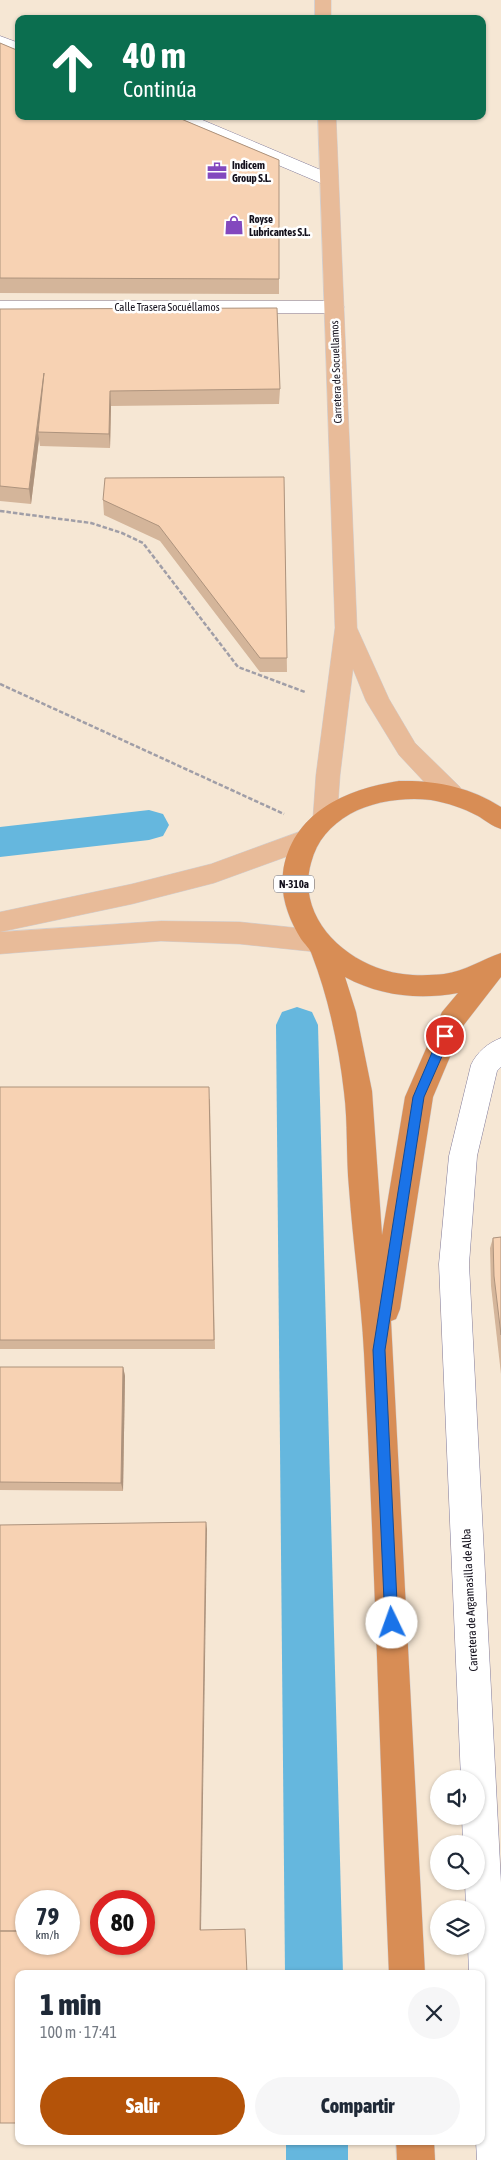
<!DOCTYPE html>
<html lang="es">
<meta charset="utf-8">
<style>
:root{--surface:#fff;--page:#f6f6f7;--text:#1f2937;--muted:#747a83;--accent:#b45309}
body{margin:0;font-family:"Asap Condensed",sans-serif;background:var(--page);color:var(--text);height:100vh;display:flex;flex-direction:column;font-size:19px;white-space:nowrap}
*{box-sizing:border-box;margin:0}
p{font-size:16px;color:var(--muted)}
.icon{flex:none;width:28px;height:28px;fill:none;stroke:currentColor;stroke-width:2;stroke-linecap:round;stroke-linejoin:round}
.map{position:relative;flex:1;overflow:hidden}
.sheet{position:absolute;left:15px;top:1970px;width:470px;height:175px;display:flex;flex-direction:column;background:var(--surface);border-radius:10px;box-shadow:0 1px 4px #0004}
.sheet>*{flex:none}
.banner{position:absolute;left:15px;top:15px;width:471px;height:105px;border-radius:10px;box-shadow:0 1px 4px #0004;background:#0b6e4f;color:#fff;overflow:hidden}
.buttons{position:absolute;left:430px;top:1770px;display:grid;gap:10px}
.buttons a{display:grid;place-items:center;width:55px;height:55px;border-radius:50%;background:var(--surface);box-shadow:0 1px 4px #0004;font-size:25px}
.speed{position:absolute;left:15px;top:1890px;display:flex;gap:10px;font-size:25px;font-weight:700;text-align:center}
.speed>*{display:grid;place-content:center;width:65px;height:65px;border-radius:50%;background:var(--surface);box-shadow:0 1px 4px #0004;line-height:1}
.speed small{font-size:12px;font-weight:400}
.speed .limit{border:8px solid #d22;background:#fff;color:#111}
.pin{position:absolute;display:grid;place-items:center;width:42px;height:42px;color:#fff;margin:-21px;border:2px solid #fff;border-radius:50%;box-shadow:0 1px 5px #0007}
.me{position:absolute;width:55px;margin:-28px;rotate:357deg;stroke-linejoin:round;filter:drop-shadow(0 0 4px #0008)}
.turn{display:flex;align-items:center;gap:18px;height:105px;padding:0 25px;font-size:22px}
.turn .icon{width:65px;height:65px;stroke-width:2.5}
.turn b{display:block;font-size:35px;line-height:42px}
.round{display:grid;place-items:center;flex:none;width:52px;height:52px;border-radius:26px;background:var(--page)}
.headline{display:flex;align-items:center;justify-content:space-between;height:85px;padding:0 25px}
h1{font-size:30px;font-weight:800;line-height:38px}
.primary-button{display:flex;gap:10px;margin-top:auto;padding:10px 25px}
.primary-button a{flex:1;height:58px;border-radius:30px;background:var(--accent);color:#fff;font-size:20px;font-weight:800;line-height:58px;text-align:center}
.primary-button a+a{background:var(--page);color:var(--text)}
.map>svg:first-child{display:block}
.industrial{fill:#f6e7d4;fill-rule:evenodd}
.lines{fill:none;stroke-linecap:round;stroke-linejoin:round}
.canal{fill:#65b7de;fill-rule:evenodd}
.minor-casing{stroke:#817a99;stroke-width:1}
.major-casing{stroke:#d0cfd2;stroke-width:1}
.highway-casing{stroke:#d0cfd2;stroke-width:1}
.path{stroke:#a09ea7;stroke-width:2.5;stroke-dasharray:4.5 2;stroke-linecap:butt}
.minor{fill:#fff;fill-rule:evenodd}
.major{fill:#e8bb99;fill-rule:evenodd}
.highway{fill:#d88d55;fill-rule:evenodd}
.wall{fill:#d4b59a}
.shaded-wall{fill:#ad937d}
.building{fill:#f7d2b3;stroke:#ad937d;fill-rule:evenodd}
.route{fill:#1a73e8;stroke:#114b97}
.labels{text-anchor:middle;stroke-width:5;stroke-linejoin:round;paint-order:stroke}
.far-poi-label{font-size:11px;font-weight:bold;fill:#13101c;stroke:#fff;text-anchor:start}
.far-street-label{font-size:11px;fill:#13101c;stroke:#fff}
.shield{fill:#fff;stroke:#5a5860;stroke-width:1}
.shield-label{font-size:11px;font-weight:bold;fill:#13101c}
.street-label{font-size:12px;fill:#13101c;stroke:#fff}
</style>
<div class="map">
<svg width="501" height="2160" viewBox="0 0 501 2160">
<rect width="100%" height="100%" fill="#f3f2f9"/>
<path class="industrial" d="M0,0H501V2160H0ZM19,19H482V116H19ZM439,1779H476V1816H439ZM439,1844H476V1881H439ZM26,1901H69V1944H26ZM101,1901H144V1944H101ZM439,1909H476V1946H439ZM19,1974H481V2141H19Z"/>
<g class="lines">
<g class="canal">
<path d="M149,810L163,814L169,825L163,836L149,840L0,857V827Z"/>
<path d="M297,1007L312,1012L318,1025L343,1974H285L276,1025L282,1012Z"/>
<rect x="286" y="2141" width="62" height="19"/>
</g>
<defs>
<g id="minor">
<path d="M0,36L19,43V54L0,47Z"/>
<path d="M169,116H193L335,176L338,180L335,184L329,185L323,184L172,120Z"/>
<path d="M0,301H334L341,303L344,307L341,311L334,313H0Z"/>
<path d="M501,1038V1067L497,1071L477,1156L469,1264L501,1883V2160H477L476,2141H481V1974H469L468,1946H476V1909H466L465,1881H476V1844H463L462,1816H476V1779H461L439,1264L449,1156L471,1065C477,1052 488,1043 501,1038Z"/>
</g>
<g id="major">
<rect x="315" y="0" width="16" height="19"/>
<path d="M318,116H336L357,628L389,699L415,743L460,787L463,794L460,801L451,803L442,801L399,755L366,701L353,669L340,775L337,818L334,825L325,828L316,825L313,818L316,775L335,628Z"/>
<path d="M307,829L316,832L319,839L316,846L214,883L132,904L0,932V912L132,884L211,864Z"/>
<path d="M161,921L240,922L317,930L326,934L330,941L326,948L317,952L240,944L161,941L0,954V932Z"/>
</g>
<g id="highway">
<path d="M399,781C435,780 470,787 501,807V829C492,826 486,821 478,816C463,808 448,803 431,800C404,797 374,801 350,814C330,826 317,840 311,863C297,913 338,956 384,970C403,976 425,976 444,974C465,971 481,960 501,953V977L463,1026L433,1097L400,1309L396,1319L391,1321L425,1974H389C380,1767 375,1560 364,1353C361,1298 353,1243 349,1188C346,1156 348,1123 344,1092C339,1047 328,996 312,955C310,948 305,945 301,939C289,920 280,896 283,873C291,813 346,789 399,781ZM345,977C380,996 419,1000 458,993L442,1012L405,1097L382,1235L372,1091L356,1012Z"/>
<path d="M396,2141H434L435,2160H397Z"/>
</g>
</defs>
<use href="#minor" class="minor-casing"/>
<use href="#major" class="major-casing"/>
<use href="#highway" class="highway-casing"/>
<g class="path">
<path d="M0,511L91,523L122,533L143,543L238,667L305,692"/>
<path d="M0,684L284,814"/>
</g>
<use href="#minor" class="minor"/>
<use href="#major" class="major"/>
<use href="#highway" class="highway"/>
</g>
<g class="wall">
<path d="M0,43L279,160V294L0,293Z"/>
<path d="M0,309L280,389L279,404L111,406L110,448L40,446L39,439L31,504L0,501Z"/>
<path d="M284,477L287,672H260L160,541L104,515L103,500Z"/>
<path d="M0,1087L210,1099L215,1349H0Z"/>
<path d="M501,1237V1374L491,1286L490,1248L493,1238Z"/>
<path d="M0,1367H123L125,1376L123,1491L0,1490Z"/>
</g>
<g class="shaded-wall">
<path d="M44,373L38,432L39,439L31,504L29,489Z"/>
<path d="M110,391L111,406L110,448L109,434Z"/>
<path d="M123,1367L125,1376L123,1491L121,1483Z"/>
<path d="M206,1522L207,1529L201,1931L200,1930Z"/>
</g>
<g class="building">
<path d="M0,43L19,51V116H174L279,160V279L0,278Z"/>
<path d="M277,308L280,389L110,391L109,434L38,432L44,373L29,489L0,486V309Z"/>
<path d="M284,477L287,658H260L159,526L103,500L105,478Z"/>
<path d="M0,1087H209L214,1340H0Z"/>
<path d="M501,1237V1335L494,1276L493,1238Z"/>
<path d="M0,1367H123L121,1483L0,1482Z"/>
<path d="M206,1522L200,1930L245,1929L247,1974H19V2123H0V1931H26V1944H69V1901H26V1931H0V1525ZM101,1901H144V1944H101Z"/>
</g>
<path class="route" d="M445,1031L451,1036L424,1097L385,1350L398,1623L396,1628L392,1630L387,1628L385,1623L373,1350L413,1097L439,1036Z"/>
<defs>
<symbol id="office-bare" viewBox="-9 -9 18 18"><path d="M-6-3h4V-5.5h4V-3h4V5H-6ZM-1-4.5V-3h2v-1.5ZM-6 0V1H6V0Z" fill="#8348be" stroke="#fff" stroke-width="2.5" paint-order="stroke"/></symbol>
<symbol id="shop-bare" viewBox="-9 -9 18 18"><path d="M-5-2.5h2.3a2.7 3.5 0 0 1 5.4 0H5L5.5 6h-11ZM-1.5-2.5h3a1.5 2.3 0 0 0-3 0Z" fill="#8348be" stroke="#fff" stroke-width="2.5" paint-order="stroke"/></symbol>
</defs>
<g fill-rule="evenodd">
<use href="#office-bare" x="203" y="157" width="28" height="28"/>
<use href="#shop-bare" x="220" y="211" width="28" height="28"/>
</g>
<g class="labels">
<g class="far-poi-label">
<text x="232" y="169">Indicem<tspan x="232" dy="13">Group S.L.</tspan></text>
<text x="249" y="223">Royse<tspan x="249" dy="13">Lubricantes S.L.</tspan></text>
</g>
<g class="far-street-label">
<text x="167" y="311">Calle Trasera Socuéllamos</text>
<text transform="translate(336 372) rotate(-92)" y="4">Carretera de Socuellamos</text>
</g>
<rect class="shield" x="274" y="875.5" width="40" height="17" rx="4"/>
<g class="shield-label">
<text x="294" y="888">N-310a</text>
</g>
<g class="street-label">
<text transform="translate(470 1600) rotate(-93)" y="4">Carretera de Argamasilla de Alba</text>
</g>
</g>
</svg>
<div class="buttons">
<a><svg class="icon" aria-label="sound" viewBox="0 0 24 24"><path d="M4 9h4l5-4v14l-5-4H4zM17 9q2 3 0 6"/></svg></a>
<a><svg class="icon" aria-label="search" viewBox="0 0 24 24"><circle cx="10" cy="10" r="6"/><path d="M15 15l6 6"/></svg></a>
<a><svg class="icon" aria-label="layers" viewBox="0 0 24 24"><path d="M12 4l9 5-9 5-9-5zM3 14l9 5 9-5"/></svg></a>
</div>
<div class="speed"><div>79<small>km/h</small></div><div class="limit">80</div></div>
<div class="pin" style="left:445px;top:1036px;background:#d93025"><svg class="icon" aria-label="arrive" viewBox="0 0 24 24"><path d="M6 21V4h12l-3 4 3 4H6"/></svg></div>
<svg class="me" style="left:392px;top:1623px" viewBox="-20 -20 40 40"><circle r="19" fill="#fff"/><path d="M0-13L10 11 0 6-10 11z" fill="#1a73e8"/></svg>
<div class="banner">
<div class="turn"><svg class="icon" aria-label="ahead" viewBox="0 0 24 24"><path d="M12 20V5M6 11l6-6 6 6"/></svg><div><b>40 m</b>Continúa</div></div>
</div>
<section class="sheet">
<div class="headline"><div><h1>1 min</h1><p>100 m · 17:41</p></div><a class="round"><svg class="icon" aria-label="close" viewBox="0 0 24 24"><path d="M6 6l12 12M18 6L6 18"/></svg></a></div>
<div class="primary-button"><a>Salir</a><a>Compartir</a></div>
</section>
</div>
